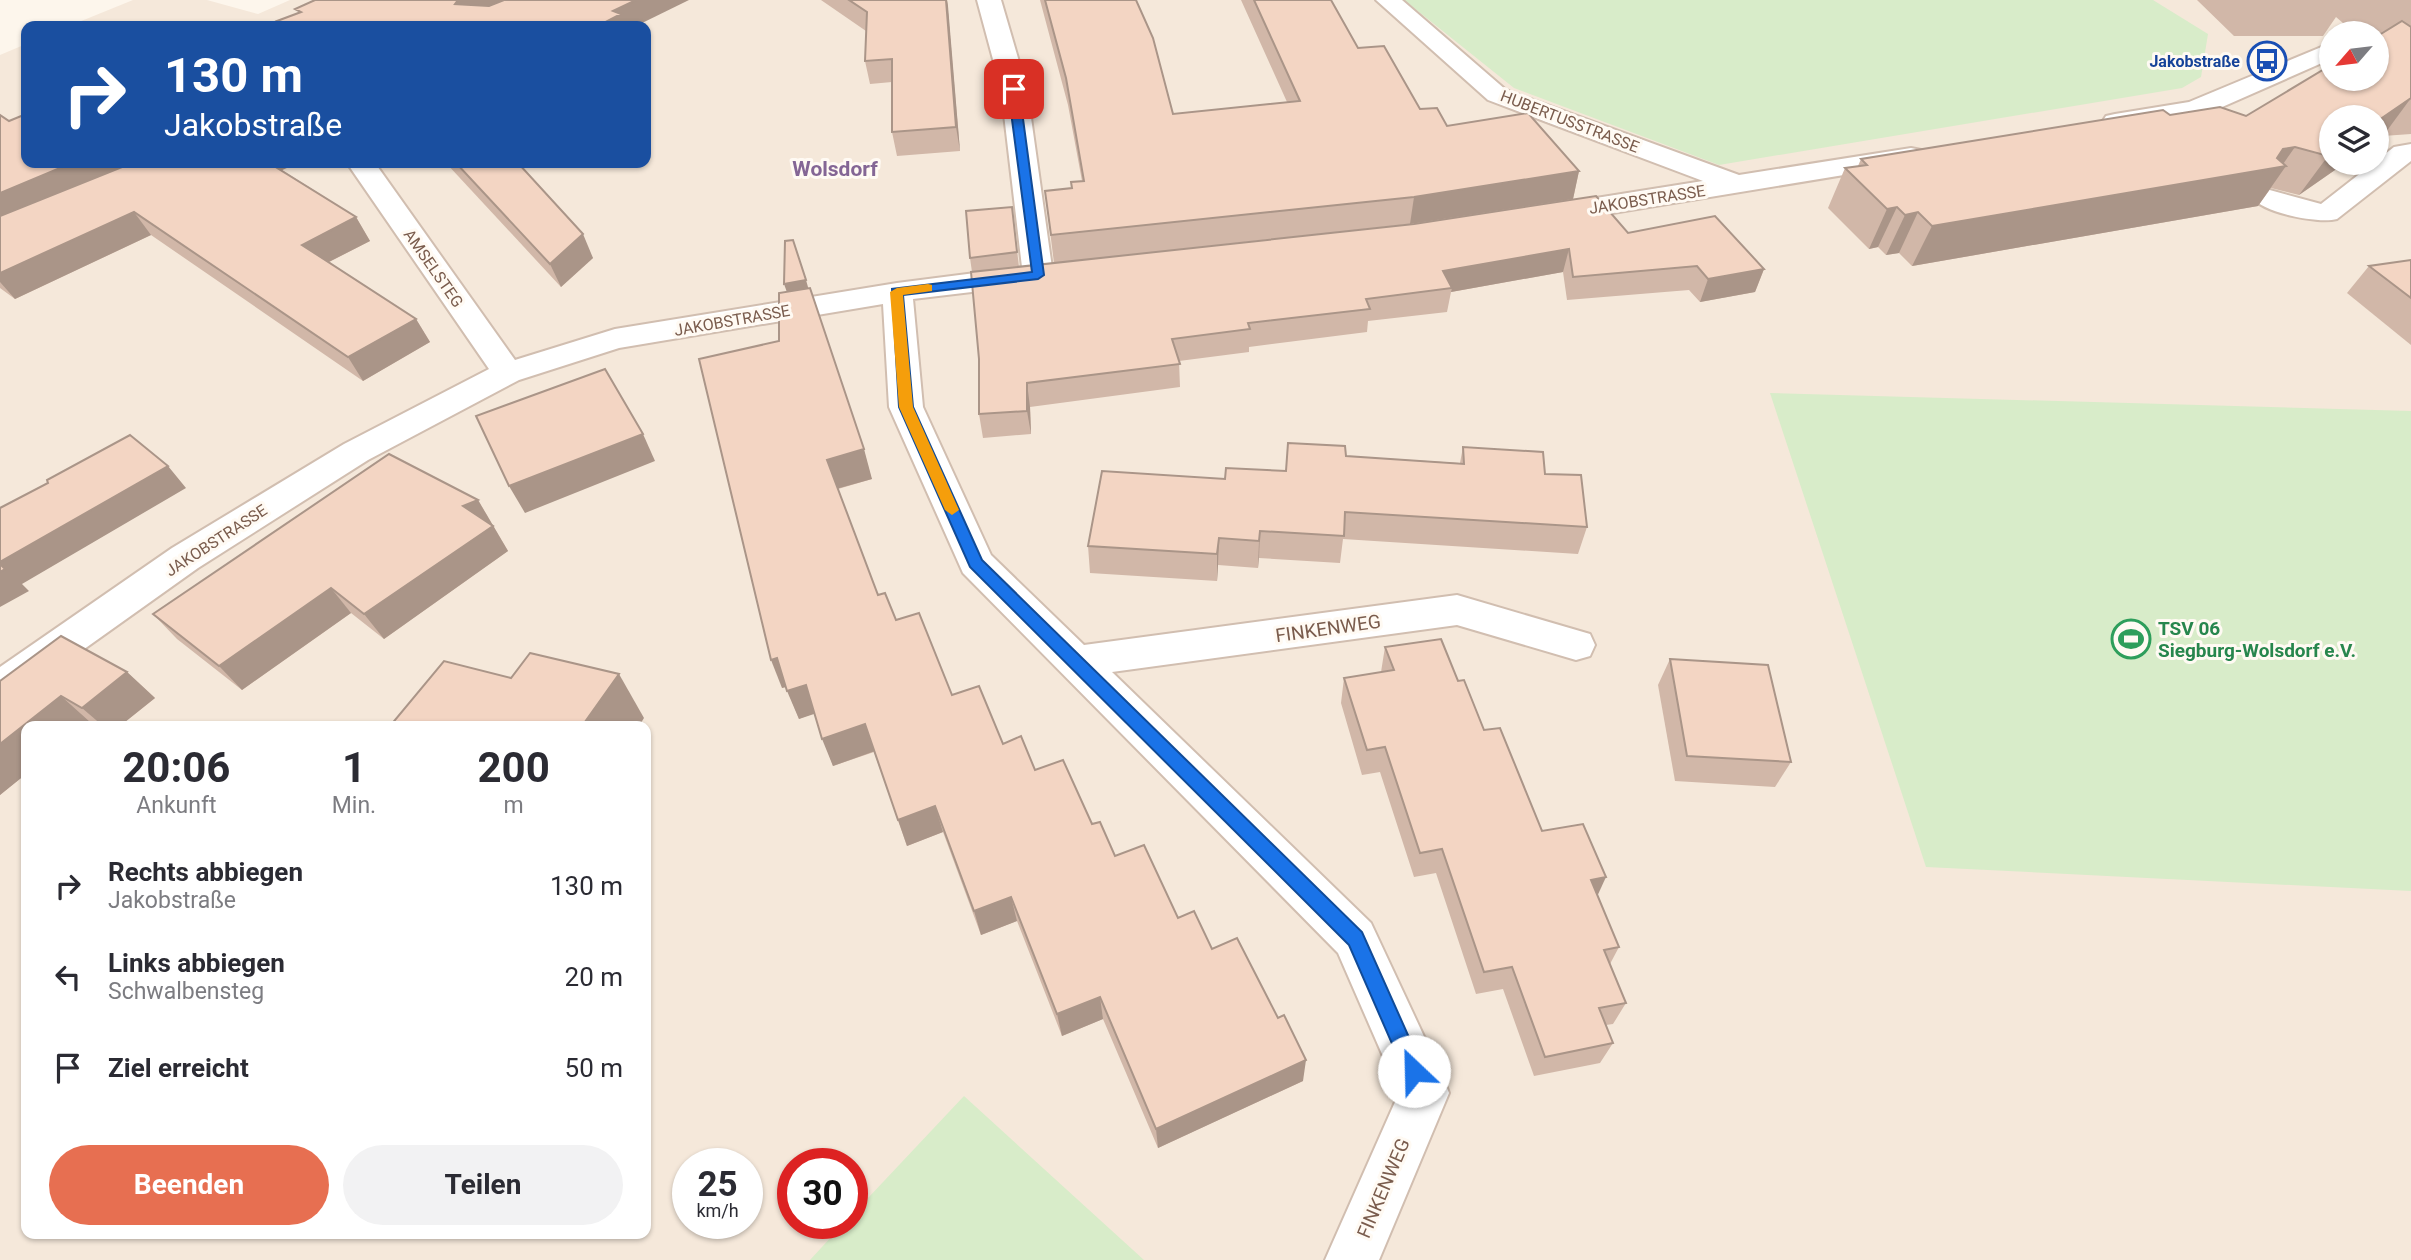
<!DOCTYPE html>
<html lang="de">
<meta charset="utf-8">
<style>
:root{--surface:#fff;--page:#f2f2f3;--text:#2b2b33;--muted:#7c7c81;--accent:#e76f51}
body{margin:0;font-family:Roboto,sans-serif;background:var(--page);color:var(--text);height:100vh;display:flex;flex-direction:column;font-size:26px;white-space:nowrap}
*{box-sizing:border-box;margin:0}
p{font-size:23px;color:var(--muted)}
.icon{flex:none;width:38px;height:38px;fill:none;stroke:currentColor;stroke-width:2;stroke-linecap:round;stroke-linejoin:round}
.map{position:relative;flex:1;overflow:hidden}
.sheet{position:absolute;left:21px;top:721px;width:630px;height:518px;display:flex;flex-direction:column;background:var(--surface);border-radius:14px;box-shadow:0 2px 5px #0004}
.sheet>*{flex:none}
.top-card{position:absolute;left:21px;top:21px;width:630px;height:147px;border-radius:14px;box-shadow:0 2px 5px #0004;background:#1a4fa0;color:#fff;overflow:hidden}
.needle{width:46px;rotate:242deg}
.tools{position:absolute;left:2319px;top:21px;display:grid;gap:14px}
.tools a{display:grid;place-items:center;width:70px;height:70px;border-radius:50%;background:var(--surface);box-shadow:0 2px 5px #0004;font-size:35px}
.speed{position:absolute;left:672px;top:1148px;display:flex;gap:14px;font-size:35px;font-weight:700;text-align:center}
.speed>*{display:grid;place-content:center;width:91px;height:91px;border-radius:50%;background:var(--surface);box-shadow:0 2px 5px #0004;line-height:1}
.speed small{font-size:18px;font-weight:400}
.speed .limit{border:10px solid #d22;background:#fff;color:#111}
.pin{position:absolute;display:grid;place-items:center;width:60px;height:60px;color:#fff;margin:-30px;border-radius:14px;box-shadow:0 4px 10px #0006}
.me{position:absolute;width:77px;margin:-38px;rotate:336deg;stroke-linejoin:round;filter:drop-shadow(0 0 5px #0008)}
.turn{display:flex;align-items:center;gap:24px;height:147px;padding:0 28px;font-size:32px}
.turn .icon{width:91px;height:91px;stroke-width:2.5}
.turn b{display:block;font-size:49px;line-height:60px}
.eta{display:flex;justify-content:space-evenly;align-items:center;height:119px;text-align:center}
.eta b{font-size:42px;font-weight:700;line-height:49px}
.cta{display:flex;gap:14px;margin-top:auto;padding:14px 28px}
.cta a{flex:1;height:80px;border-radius:42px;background:var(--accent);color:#fff;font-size:28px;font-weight:700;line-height:80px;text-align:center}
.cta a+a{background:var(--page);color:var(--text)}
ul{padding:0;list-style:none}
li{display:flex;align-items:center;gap:21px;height:91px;padding:0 28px}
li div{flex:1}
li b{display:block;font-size:26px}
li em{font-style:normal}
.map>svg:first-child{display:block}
.residential{fill:#f5e8da;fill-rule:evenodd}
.green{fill:#d8ecc9}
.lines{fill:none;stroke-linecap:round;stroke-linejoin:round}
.minor-casing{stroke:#d1beb0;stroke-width:4}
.minor{fill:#fff;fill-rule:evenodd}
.wall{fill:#d1b7a8}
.shaded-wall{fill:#aa9588}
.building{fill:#f3d5c3;stroke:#aa9588;stroke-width:2}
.route{fill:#1a73e8;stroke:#114b97;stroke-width:2}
.slow{fill:#f59e0b}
.labels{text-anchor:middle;stroke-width:6;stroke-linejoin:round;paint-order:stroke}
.far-transit-label{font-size:16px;font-weight:bold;fill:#164399;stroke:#fffaf3;text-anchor:end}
.far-street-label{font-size:16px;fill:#7a5c4d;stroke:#fffaf3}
.street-label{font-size:19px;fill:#7a5c4d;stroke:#fffaf3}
.leisure-label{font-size:19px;font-weight:bold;fill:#27864d;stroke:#fffaf3;text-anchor:start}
.far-district-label{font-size:21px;font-weight:bold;fill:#846695;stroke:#fffaf3}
</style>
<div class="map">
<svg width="2411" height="1260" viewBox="0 0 2411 1260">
<rect width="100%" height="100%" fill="#fdf6ec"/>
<path class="residential" d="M133,0H207L258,14L290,0H2411V1260H0V55L26,44V163H646V26H69ZM2331,33H2376V79H2331ZM2331,117H2376V163H2331ZM26,726H646V1234H26ZM688,1164H747V1223H688ZM793,1164H852V1223H793Z"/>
<g class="green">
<path d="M1404,0H2153L2208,34L2201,77L2182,88L1719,165L1514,88Z"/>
<path d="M1770,393L2411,411V891L1926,867Z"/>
<path d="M964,1096L1144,1260H810L844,1223H852V1215Z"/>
</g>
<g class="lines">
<defs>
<g id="minor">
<path d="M977,0H1001L1027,89L1053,275L1049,281L1038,284L913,299L923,407L991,555L1084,645L1457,595L1590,634L1595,645L1590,656L1576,660L1457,625L1112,672L1371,923L1442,1075L1449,1093L1379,1260H1325L1399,1093L1338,953L963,573L889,407L883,304L619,348L519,380L368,460L198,568L14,699L0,704V667L172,548L344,444L489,369L347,163H375L515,360L615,329L897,283L1022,267L1001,89Z"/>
<path d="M1376,0H1402L1506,90L1739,175L1911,148L1921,150L1925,156L1921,162L1911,164L1552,223L1542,220L1538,214L1542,208L1552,205L1703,181L1488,100Z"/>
<path d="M2331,43V59L2204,115L2115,130L2106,128L2102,122L2106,116L2115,114L2189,102Z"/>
<path d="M2411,144V161L2337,219C2318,224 2263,213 2252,197L2256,191L2266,189L2321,204L2394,147Z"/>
</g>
</defs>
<use href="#minor" class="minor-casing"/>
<use href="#minor" class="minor"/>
</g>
<g class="wall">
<path d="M821,0H947L960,151L897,156L892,132V82L870,84L865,61L866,31Z"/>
<path d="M1040,0H1136L1173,114L1287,102L1241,0H1331L1358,48L1420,109L1447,126L1579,171L1573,199L1410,224L1054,263L1045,191L1072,188L1071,182L1082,181L1068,105Z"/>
<path d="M2197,0H2411V134L2383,136L2376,141V117L2331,163H2345L2299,195L2271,188L2258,206L1912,266L1899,253L1886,255L1878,247L1869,249L1828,208L1845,168L1858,166L1861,159L2170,115L2246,116L2378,36H2376V33H2336L2343,23L2336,17L2323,36H2234Z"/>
<path d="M0,115L26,163L282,170L356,217L370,241L329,262L416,319L430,342L363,381L151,235L15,299L0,288Z"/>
<path d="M446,163H518L593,258L561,287Z"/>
<path d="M1012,207L1019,267L972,272L970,258Z"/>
<path d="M1628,233L1764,269L1755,292L1700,302L1689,290L1567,300L1563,272L1451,292L1447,312L1368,321L1367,332L1249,347V352L1179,361L1180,387L1030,407L1031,434L983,438L979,414V359Z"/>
<path d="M2411,260V345L2347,293L2369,266Z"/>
<path d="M779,341L872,479L838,489L878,595L952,695L1003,744L1035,770L1092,824L1115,856L1212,949L1303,1081L1158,1148L1103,1019L1062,1036L1017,921L981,935L943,832L907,846L874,752L833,766L814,713L799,719L786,687L782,688Z"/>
<path d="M1288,443L1346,456L1460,463L1463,447L1545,474L1587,527L1578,554L1343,539L1340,563L1259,558L1258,568L1218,565L1217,581L1090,573L1088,546L1225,479L1286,471Z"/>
<path d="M478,500L508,551L384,639L351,613L242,690L177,639L153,614Z"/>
<path d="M61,636L127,672L155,698L120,726H98L90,722L85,726H26V774L0,795V681Z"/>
<path d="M1385,647L1458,681L1484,730L1542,831L1597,896L1619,947L1610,964L1626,1003L1613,1024L1606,1025L1613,1043L1600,1063L1534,1076L1503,989L1476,994L1436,873L1414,877L1380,772L1362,775L1341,703L1344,678L1381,672Z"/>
<path d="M1670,659L1791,762L1775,787L1675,781L1658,685Z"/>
</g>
<g class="shaded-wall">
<path d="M458,0H512L470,19L455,4Z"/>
<path d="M636,0H689L636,26H598L613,11Z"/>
<path d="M946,0H947L948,6L960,151L956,127Z"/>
<path d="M2411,98L2383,136L2376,141V122Z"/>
<path d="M2295,147L2281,167L2286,166L2258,206L1912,266L1932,226Z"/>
<path d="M2331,153V163H2345L2299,195L2328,156Z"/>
<path d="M72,163H143L0,224V193Z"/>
<path d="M260,163H298L269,176Z"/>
<path d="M1579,171L1573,199L1410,224L1414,197Z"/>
<path d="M1897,207L1878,247L1869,249L1887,209Z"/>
<path d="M134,212L151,235L15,299L0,282V273Z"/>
<path d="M1918,212L1899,253L1886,255L1905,215Z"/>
<path d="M356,217L370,241L317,268L302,245Z"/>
<path d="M583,234L593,258L561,287L550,264Z"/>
<path d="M1569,249L1563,272L1451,292L1452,288L1443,271Z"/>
<path d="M1764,269L1755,292L1700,302L1708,279Z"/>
<path d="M806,280L810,294L789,298L784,284Z"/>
<path d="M416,319L430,342L363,381L348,357Z"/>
<path d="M1027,383L1030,407L1031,434L1027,411Z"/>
<path d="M643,434L655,461L525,513L509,486Z"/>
<path d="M864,449L872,479L836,489L827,460Z"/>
<path d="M168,466L186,488L22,584L29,591L0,607V562Z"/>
<path d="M478,500L508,551L384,639L364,614L463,506Z"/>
<path d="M1260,531L1259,558L1258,568L1259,541Z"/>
<path d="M1219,538L1218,565L1217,581V554Z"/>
<path d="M331,588L351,613L242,690L219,666Z"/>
<path d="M777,658L789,686L782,688L771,660Z"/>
<path d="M127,672L155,698L120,726H103L82,708Z"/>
<path d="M619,674L644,718L639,726H582Z"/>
<path d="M806,685L817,713L799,719L787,691Z"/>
<path d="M61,696L90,722L85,726H26V774L0,795V744Z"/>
<path d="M865,724L875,751L833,766L822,739Z"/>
<path d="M935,806L943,832L907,846L898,820Z"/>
<path d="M1606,877L1595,901L1591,880Z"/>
<path d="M1011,897L1017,921L981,935L974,911Z"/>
<path d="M1100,997L1103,1019L1062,1036L1057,1014Z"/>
<path d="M1306,1060L1303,1081L1158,1148L1156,1129Z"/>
</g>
<g class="building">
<path d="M315,0H458L455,4L489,6L504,0H636L613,11L621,14L598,26H286L277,21L301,12L295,9Z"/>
<path d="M849,0H946L956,127L892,132V59L865,61L867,12Z"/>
<path d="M1045,0H1136L1153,38L1173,114L1300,101L1254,0H1331L1358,48L1384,46L1420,109L1437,108L1447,126L1528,113L1579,171L1414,197L1051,235L1045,191L1072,188L1071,182L1084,181L1066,78Z"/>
<path d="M2402,21L2411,27V98L2376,122V117H2331V153L2328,156L2295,147L2283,149L2277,158L2286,166L1932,226L1918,212L1905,215L1897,207L1887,209L1845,168L1867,165L1861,159L2163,110L2170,115L2220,107L2246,116L2331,65V79H2376V37Z"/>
<path d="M26,114V163H72L0,193V115L9,121Z"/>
<path d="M132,163H269L356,217L302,245L416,319L348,357L134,212L0,273V216Z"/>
<path d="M456,163H518L583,234L550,264Z"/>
<path d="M1596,196L1628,233L1715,216L1764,269L1708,279L1697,266L1573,277L1569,249L1443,271L1452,288L1366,299L1370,309L1248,323L1250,329L1172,339L1180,364L1027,383V411L979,414V359L971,272L1414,224Z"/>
<path d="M1012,207L1017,252L970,258L966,211Z"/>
<path d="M793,240L806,280L784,284L785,241Z"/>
<path d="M2411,260V298L2369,266Z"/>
<path d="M810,288L864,449L827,460L878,595L885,593L896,620L919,613L952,695L979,686L1003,744L1021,736L1035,770L1063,760L1092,824L1100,822L1115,856L1144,845L1178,918L1194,911L1212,949L1237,938L1278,1018L1284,1015L1306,1060L1156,1129L1100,997L1057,1014L1011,897L974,911L935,806L898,820L865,724L822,739L806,685L787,691L777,658L771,660L699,359L779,341V293Z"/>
<path d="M605,369L643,434L509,486L476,416Z"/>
<path d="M130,435L168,466L0,562V508L48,483L47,480Z"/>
<path d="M1288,443L1345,446L1346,456L1464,464L1463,447L1543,452L1545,474L1581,475L1587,527L1345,512L1344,536L1260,531L1259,541L1219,538L1217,554L1088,546L1102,471L1225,479L1226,468L1286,471Z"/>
<path d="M389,454L478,500L463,506L493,526L364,614L331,588L219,666L153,614Z"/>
<path d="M0,564L5,569L0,572Z"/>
<path d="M61,636L127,672L82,708L61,696L0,744V681Z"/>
<path d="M1441,639L1458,681L1464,680L1484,730L1500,728L1542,831L1583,824L1606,877L1591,880L1619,947L1604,950L1626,1003L1599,1008L1613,1043L1545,1057L1512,967L1484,972L1442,849L1420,853L1385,747L1367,750L1344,678L1394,670L1385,647Z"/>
<path d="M530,653L619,674L582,726H390L444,661L511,678Z"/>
<path d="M1670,659L1768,665L1791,762L1687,756Z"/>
</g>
<path class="route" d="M1014,86L1019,89L1044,275L1038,279L903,295L913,407L982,560L1362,932L1424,1071L1422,1078L1414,1081L1407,1078L1349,945L970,567L899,407L892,289L1032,272L1008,89Z"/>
<path class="slow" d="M928,284L932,285V291L903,295L913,407L959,510L952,515L945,510L899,407L890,292L897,288Z"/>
<defs>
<symbol id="bus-ring" viewBox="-11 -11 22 22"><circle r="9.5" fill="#fffaf3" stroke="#1a4fb4" stroke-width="1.5"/><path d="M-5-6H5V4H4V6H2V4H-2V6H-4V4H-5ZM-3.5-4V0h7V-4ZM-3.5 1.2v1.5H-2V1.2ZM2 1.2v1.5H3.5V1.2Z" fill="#1a4fb4"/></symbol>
<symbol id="stadium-ring" viewBox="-11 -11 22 22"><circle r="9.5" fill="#fffaf3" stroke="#2e9e5b" stroke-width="1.5"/><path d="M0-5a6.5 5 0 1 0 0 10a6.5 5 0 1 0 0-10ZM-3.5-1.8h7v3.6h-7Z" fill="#2e9e5b"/></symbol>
</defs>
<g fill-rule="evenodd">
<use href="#bus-ring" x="2245" y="39" width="44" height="44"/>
<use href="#stadium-ring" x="2109" y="617" width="44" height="44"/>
</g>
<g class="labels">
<g class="far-transit-label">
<text x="2240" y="67">Jakobstraße</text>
</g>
<g class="far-street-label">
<text transform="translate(1570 121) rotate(21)" y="6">HUBERTUSSTRASSE</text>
<text transform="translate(1647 199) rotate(-9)" y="6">JAKOBSTRASSE</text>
<text transform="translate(434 268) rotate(55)" y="6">AMSELSTEG</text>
<text transform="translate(732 320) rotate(-10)" y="6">JAKOBSTRASSE</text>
<text transform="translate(216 540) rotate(-33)" y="6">JAKOBSTRASSE</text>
</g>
<g class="street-label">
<text transform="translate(1328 628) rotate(-8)" y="7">FINKENWEG</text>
<text transform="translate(1383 1188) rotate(-67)" y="7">FINKENWEG</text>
</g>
<g class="leisure-label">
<text x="2158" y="635">TSV 06<tspan x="2158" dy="22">Siegburg-Wolsdorf e.V.</tspan></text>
</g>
<g class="far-district-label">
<text x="835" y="176">Wolsdorf</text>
</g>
</g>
</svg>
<div class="tools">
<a><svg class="needle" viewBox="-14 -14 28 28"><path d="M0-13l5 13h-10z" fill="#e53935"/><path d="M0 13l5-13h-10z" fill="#7c7c81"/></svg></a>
<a><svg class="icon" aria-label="layers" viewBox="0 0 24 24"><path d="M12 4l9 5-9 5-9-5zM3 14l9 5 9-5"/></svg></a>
</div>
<div class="speed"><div>25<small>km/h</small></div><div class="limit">30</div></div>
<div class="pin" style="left:1014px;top:89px;background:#d93025"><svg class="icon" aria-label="arrive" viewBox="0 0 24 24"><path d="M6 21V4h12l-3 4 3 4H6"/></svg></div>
<svg class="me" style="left:1414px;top:1071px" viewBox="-20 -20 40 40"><circle r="19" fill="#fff"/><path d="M0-13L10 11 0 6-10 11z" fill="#1a73e8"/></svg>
<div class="top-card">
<div class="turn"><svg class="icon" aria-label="right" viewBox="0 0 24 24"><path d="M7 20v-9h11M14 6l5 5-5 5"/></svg><div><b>130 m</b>Jakobstraße</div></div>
</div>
<section class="sheet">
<div class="eta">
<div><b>20:06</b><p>Ankunft</p></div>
<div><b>1</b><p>Min.</p></div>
<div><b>200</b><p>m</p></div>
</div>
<ul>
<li><svg class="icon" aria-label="right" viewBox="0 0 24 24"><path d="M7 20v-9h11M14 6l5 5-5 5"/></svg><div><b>Rechts abbiegen</b><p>Jakobstraße</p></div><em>130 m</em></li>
<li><svg class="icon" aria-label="left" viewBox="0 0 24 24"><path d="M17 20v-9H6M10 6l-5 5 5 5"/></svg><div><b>Links abbiegen</b><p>Schwalbensteg</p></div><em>20 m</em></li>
<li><svg class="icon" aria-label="arrive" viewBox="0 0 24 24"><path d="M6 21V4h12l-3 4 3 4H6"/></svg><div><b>Ziel erreicht</b></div><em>50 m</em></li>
</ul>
<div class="cta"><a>Beenden</a><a>Teilen</a></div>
</section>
</div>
